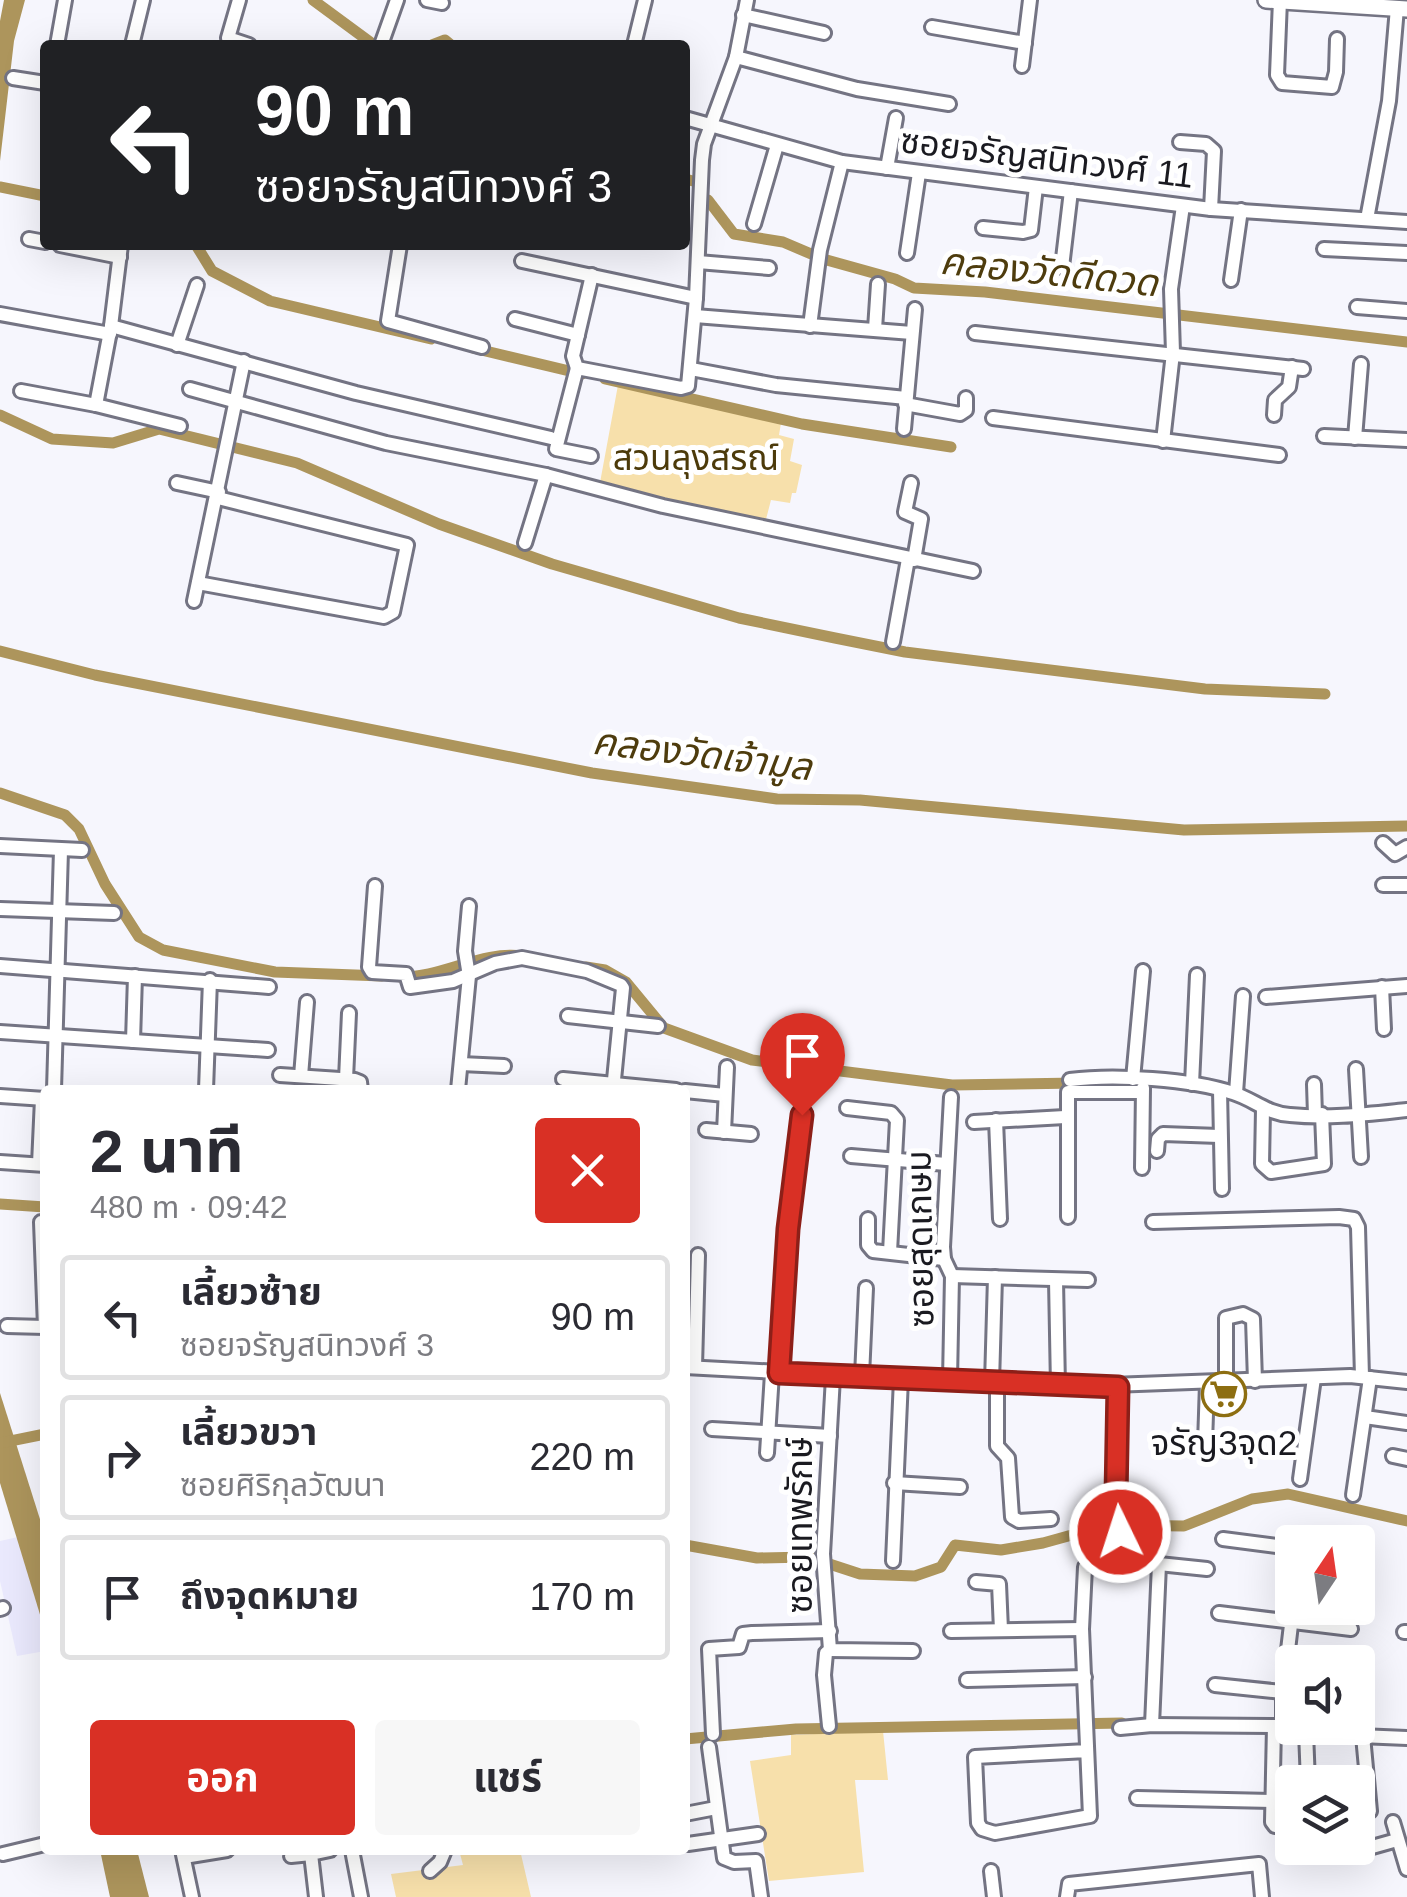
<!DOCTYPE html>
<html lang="th">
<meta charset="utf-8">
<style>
:root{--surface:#fff;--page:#f7f7f7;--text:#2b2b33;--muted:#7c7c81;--line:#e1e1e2;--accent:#d93025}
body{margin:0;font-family:Arial,"Noto Sans Thai",sans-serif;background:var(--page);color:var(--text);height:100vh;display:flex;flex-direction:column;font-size:38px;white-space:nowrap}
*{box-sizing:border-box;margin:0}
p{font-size:32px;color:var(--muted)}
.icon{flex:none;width:55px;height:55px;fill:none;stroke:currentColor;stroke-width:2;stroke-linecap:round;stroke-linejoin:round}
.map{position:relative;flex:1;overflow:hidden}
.panel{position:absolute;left:40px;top:1085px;width:650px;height:770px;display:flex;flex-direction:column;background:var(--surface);border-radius:10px;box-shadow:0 10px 40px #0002}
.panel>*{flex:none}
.hud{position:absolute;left:40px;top:40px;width:650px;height:210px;border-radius:10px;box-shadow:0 10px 40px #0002;background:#202124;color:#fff;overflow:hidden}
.needle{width:65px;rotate:13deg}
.buttons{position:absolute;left:1275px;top:1525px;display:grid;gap:20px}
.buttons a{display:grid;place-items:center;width:100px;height:100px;border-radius:10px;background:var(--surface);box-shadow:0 10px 40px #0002;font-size:50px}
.pin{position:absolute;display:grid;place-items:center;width:85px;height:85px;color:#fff;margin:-102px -42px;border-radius:50% 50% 50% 0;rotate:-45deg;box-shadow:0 0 10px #0007}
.pin .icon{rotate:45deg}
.me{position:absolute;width:110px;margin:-55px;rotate:356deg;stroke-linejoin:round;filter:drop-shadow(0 0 8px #0008)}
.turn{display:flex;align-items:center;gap:35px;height:210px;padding:0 50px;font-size:45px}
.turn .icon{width:130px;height:130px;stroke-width:2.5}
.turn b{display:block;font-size:70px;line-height:85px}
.round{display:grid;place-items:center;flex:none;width:105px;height:105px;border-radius:10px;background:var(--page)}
.head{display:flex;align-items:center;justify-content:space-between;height:170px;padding:0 50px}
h1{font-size:60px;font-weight:700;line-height:75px}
.button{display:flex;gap:20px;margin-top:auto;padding:20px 50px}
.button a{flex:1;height:115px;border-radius:10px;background:var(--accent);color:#fff;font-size:40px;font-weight:700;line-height:115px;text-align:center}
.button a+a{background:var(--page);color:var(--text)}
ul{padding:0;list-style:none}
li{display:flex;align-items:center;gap:30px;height:125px;margin:0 20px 15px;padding:0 30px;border:5px solid var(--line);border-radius:10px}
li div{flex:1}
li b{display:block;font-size:38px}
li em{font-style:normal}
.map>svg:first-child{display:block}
.built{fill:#eae9fd}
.green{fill:#f7e0ab}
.water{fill:#ad955c}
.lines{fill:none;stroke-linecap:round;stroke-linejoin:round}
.canal{stroke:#ad955c;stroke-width:11}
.minor-casing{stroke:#747483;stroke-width:18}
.major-casing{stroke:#747483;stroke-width:20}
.minor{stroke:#fff;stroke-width:12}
.major{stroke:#fff;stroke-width:15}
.route-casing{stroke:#8d1f18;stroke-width:25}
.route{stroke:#d93025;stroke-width:18}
.labels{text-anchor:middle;stroke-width:10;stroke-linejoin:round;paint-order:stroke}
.street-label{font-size:35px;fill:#1a1a20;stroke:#fff}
.park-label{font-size:35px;fill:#4c3a0a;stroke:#fff}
.poi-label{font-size:35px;fill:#1a1a20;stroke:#fff}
.water-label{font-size:38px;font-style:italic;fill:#4e3c0d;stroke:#fff}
</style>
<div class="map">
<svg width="1407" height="1897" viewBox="0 0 1407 1897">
<rect width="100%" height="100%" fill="#f6f6fd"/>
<path class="built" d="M18,1537L45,1631V1651L17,1656L0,1581V1541Z"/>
<g class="green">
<path d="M618,385L781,423L779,435L794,439L790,461L802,465L796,493H792L790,503L771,500L764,527L599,488Z"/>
<path d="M883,1731L888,1780H855L864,1872L769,1881L750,1761L791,1755V1735Z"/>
<path d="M459,1850H520L531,1897H396L391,1874L463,1865Z"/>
</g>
<g class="water">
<path d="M4,0H25L14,41L0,161V21Z"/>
<path d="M0,1393L45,1535V1631L0,1483Z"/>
<path d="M100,1850H137L149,1897H110Z"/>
</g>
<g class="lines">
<g class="canal">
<path d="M313,0L374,45"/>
<path d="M432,45L445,40L451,45"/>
<path d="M685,179L697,182"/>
<path d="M0,187L45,196"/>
<path d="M708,200L734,234L783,242L823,259L895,279L914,288L985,292L1407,342"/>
<path d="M196,245L212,271L270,301L431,339"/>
<path d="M473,348L582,374"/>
<path d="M605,379L802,424L951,447"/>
<path d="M0,415L52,439L113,443L159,429L297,463L439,524L552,564L739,618L835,638L905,652L1205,689L1325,694"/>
<path d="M0,651L95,675L592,773L777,799L860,800L1184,830L1407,826"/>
<path d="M0,793L65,815L79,829L105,884L139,937L163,950L275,972L382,976"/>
<path d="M586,967L605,970L626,982L664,1028L752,1060L952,1085L1077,1083"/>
<path d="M400,977C442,978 482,950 523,956"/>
<path d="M0,1204L45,1207"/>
<path d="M0,1443L45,1434"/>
<path d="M685,1545L757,1558L808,1557L860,1574L915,1576L941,1567L955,1545L1001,1550L1043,1543L1108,1525L1184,1526L1252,1499L1288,1494L1407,1521"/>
<path d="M685,1739L796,1729L1122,1723"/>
</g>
<defs>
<g id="minor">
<path d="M239,0L228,38L249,45"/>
<path d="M427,0L442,3"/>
<path d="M1280,0L1277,75L1282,83L1332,87L1336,72L1337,39"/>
<path d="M743,15L824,33"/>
<path d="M932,27L1025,43"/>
<path d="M57,45L65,0"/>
<path d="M132,45L143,0"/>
<path d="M381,45L397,0"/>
<path d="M634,45L645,0"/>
<path d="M736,57L857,89L949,104"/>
<path d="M1022,66L1030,0"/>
<path d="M13,78L45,83"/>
<path d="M685,118L842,162L1211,209L1407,222"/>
<path d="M1180,142L1206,144L1214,151L1211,209"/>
<path d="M887,168L896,118"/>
<path d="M1367,219L1389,101L1397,8"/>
<path d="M754,224L777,145"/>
<path d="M983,228L1023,232L1031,230L1036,187"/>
<path d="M29,239L45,242"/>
<path d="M60,245L120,257"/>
<path d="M400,245L388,321L482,347"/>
<path d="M1324,249L1407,253"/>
<path d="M907,253L919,173"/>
<path d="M522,261L696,298"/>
<path d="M698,262L769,268"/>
<path d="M1062,267L1071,191"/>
<path d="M592,275L573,356L577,368L681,388L688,386L696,298L702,160L704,144L736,57L747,0"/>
<path d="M1231,280L1241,210"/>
<path d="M1357,307L1407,311"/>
<path d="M0,314L110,334"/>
<path d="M695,316L912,333"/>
<path d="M515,319L578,335"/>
<path d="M111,326L356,393L551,438"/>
<path d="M810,326L820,250L842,162"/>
<path d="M875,329L878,284"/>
<path d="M975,333L1303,369"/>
<path d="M177,345L197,285"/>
<path d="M577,368L556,449L591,456"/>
<path d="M691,369L776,385L906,398"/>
<path d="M190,389L386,443L546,475L663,506L973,571"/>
<path d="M21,391L96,405L180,426"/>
<path d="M905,404L960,414L966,410V398"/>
<path d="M96,405L111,326L121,245"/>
<path d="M1274,415L1275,400L1289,387L1292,367"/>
<path d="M993,418L1279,455"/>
<path d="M904,429L915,309"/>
<path d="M1324,436L1407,440"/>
<path d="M1355,438L1361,364"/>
<path d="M1163,441L1173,353L1171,289L1183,206"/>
<path d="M177,483L219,492"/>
<path d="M911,483L905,512L921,519L914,560"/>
<path d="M525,543L546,475"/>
<path d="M198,583L384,617L393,612L407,545L218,498"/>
<path d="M194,601L244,361"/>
<path d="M893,642L908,559"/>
<path d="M1383,843L1395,854L1407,847"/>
<path d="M0,846L82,850"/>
<path d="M1383,885H1407"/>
<path d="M375,886L369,967L372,972L406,974L410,987L453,981L495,963L522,958L587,971L621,985L623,988L613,1090"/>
<path d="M0,909L114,913"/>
<path d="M0,966L269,987"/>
<path d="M1382,987L1384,1029"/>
<path d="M1266,997L1407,986"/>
<path d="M568,1016L658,1026"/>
<path d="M0,1032L268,1050"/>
<path d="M133,1041L135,976"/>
<path d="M461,1064L504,1066"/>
<path d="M1356,1069L1361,1157"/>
<path d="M280,1075L355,1080L360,1082L361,1090"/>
<path d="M301,1076L307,1002"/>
<path d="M346,1079L349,1013"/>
<path d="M563,1079L676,1090"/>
<path d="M1133,1079L1143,971"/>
<path d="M1070,1080C1114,1074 1191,1079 1233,1093C1253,1099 1268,1114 1290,1115C1329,1119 1368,1114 1407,1110"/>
<path d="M1192,1084L1197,975"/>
<path d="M1314,1084L1315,1115"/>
<path d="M54,1090L61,850"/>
<path d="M206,1090L210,980"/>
<path d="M458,1090L469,976L465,951L469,906"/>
<path d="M1220,1090L1222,1189"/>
<path d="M685,1091L725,1095"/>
<path d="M1236,1093L1243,996"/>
<path d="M0,1096L45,1099"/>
<path d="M847,1108L891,1113L897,1120L890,1252"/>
<path d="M1263,1109L1262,1164L1271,1172L1324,1164L1322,1114"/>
<path d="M996,1120L1000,1219"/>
<path d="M974,1122L1065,1117"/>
<path d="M706,1130L751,1134"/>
<path d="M724,1132L727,1067"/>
<path d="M1157,1151L1158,1139L1163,1134L1219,1136"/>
<path d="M851,1156L946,1164"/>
<path d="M0,1162L45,1165"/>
<path d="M39,1164L42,1099"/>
<path d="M1142,1168L1143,1088"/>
<path d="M1068,1217V1092H1142"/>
<path d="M868,1219V1245L873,1251L944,1259"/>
<path d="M41,1222L45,1327"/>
<path d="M1153,1222L1339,1217L1354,1219L1358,1227L1362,1377"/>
<path d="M952,1276L1088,1280"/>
<path d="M1056,1280L1058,1387"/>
<path d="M7,1326L45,1327"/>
<path d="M685,1367L1058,1387L1350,1376L1407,1382"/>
<path d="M695,1367L698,1255"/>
<path d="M779,1373L788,1229L803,1115"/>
<path d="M862,1376L866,1288"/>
<path d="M833,1377L823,1554L830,1650L913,1651"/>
<path d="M950,1380L952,1276L944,1259L943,1247L951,1097"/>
<path d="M1226,1382V1318L1243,1314L1253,1319L1255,1381"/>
<path d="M992,1383L995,1277"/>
<path d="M997,1383V1446L1008,1458L1012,1517L1019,1521L1051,1519"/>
<path d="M1118,1387L1116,1496L1123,1556L1118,1563"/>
<path d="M1365,1417L1407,1423"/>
<path d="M712,1429L830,1436"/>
<path d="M1205,1444L1207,1383"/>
<path d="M767,1453L772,1373"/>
<path d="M1393,1456L1407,1459"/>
<path d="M1300,1479L1314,1378"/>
<path d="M894,1483L960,1487"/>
<path d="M1353,1495L1370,1378"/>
<path d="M1223,1539L1292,1548"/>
<path d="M893,1561L901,1379"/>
<path d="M976,1582L999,1584L1001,1630"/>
<path d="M0,1609L3,1608"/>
<path d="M1219,1613L1351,1629"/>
<path d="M951,1631L1082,1629"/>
<path d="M1404,1632H1407"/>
<path d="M967,1680L1085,1677"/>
<path d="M1215,1685L1292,1693"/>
<path d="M1152,1725L1159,1564"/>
<path d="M829,1726L824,1675L826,1653L830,1650"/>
<path d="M1274,1726L1272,1822L1275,1826L1292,1827"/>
<path d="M1120,1728L1152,1725L1274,1726L1336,1735L1407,1738"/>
<path d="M1283,1729V1692L1293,1608"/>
<path d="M1306,1732L1308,1782"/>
<path d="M713,1734L709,1649L739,1647L743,1634L752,1633L830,1631"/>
<path d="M709,1747L724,1858L734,1862L756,1861L761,1897"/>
<path d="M1087,1751L975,1757L978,1823L982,1829L995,1833L1090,1816L1082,1629L1085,1567L1159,1564L1207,1569"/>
<path d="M1137,1798L1273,1801"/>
<path d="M685,1814L716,1808"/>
<path d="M1358,1819L1370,1811L1363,1736"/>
<path d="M1393,1822L1407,1869"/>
<path d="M688,1844L758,1834"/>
<path d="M1365,1849L1397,1840"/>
<path d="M182,1850L192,1897"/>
<path d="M352,1850L361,1897"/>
<path d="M3,1854L45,1844"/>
<path d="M291,1856L311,1854"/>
<path d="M184,1857L227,1850"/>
<path d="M430,1871L440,1862L445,1850"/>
<path d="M991,1871L994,1897"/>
<path d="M316,1897L311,1854L330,1850"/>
<path d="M1067,1897L1069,1884L1259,1864L1262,1897"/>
</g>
<path id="major" d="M1266,0L1407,9"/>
</defs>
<use href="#minor" class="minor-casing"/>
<use href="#major" class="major-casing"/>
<use href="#minor" class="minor"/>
<use href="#major" class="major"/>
</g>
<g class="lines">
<defs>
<path id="route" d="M802,1115L788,1229L779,1373L1118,1387L1116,1496L1120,1532"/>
</defs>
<use href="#route" class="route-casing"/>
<use href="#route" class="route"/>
</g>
<defs>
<symbol id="supermarket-ring" viewBox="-11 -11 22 22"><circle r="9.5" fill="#fff" stroke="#8d6e11" stroke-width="1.5"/><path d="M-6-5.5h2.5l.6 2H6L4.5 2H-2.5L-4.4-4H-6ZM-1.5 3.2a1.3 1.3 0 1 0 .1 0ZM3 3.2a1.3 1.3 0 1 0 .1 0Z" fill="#8d6e11"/></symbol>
</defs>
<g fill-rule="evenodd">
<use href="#supermarket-ring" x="1199" y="1369" width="50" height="50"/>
</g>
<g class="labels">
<g class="street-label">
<text transform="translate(1047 158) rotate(7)" y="12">ซอยจรัญสนิทวงศ์ 11</text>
<text transform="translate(920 1239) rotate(-91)" y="12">ซอยสุดเกษม</text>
<text transform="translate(800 1525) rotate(-90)" y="12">ซอยเทพรักษ์</text>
</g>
<g class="park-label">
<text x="696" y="470">สวนลุงสรณ์</text>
</g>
<g class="poi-label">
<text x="1224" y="1455">จรัญ3จุด2</text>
</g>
<g class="water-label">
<text transform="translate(1049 272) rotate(6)" y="13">คลองวัดดีดวด</text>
<text transform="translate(702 754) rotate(7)" y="13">คลองวัดเจ้ามูล</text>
</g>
</g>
</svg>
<div class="buttons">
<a><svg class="needle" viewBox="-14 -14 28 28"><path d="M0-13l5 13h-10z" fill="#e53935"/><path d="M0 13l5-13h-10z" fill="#7c7c81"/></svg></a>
<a><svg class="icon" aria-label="sound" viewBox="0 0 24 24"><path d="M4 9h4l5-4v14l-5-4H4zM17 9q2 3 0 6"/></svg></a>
<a><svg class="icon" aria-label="layers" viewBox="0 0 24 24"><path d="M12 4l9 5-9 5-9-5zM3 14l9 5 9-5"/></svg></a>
</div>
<div class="pin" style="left:802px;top:1115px;background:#d93025"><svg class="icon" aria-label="arrive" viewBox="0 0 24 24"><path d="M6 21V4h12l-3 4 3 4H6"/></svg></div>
<svg class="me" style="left:1120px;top:1532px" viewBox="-20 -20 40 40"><circle r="17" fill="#d93025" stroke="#fff" stroke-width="3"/><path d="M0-11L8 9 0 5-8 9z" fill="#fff"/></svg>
<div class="hud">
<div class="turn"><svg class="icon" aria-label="left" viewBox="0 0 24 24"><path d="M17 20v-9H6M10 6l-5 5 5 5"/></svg><div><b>90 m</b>ซอยจรัญสนิทวงศ์ 3</div></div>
</div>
<section class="panel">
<div class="head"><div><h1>2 นาที</h1><p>480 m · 09:42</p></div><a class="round" style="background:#d93025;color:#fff"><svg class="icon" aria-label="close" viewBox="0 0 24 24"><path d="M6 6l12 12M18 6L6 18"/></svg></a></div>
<ul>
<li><svg class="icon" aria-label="left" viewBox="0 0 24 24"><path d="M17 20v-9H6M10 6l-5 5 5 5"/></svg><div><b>เลี้ยวซ้าย</b><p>ซอยจรัญสนิทวงศ์ 3</p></div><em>90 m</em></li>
<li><svg class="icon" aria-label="right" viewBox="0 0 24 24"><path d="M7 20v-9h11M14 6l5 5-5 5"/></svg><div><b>เลี้ยวขวา</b><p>ซอยศิริกุลวัฒนา</p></div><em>220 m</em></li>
<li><svg class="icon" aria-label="arrive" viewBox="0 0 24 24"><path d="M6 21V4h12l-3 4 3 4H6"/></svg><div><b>ถึงจุดหมาย</b></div><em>170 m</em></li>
</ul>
<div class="button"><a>ออก</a><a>แชร์</a></div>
</section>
</div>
